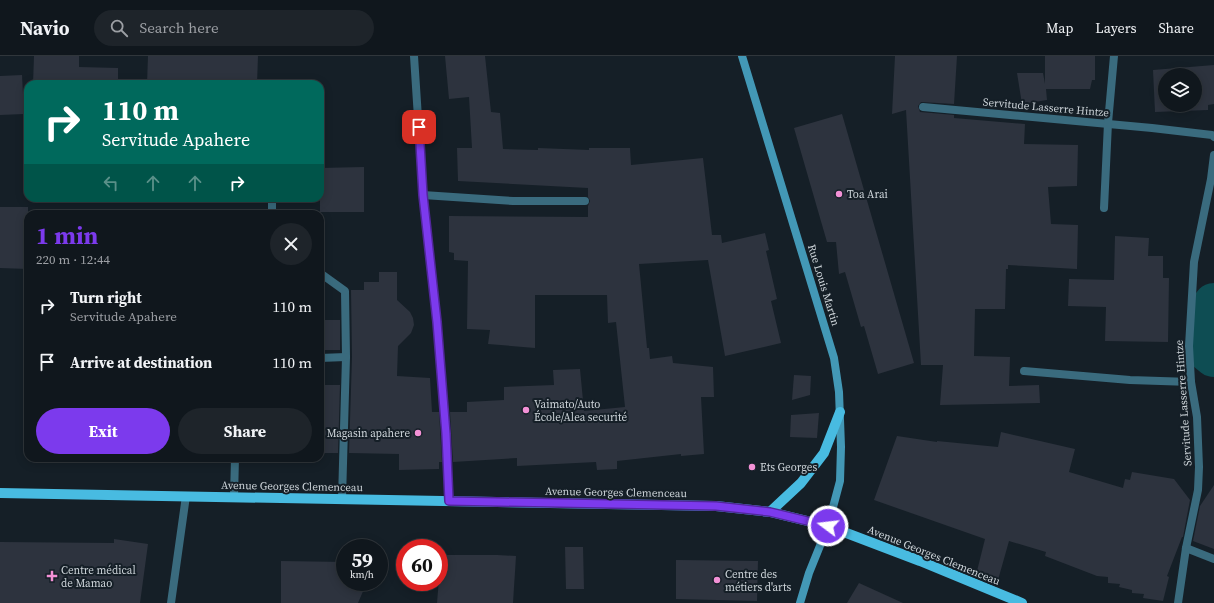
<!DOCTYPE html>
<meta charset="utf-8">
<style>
:root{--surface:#10171d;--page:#1e242a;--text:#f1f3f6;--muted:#9c9fa4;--line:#30363b;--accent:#7c3aed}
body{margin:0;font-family:"Source Serif 4",serif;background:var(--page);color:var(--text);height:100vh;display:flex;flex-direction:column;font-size:15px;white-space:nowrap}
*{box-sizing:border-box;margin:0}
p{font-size:13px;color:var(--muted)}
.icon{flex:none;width:22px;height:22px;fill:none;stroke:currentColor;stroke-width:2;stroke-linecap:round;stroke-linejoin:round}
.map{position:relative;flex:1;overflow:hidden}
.panel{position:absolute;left:24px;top:154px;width:300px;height:252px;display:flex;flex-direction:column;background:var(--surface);border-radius:12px;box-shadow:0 2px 10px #0003,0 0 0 1px var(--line)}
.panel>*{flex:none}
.guide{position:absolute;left:24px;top:24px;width:300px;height:122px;border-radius:12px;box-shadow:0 2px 10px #0003,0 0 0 1px var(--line);background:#00695c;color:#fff;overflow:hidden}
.controls{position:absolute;left:1158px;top:12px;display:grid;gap:8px}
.controls a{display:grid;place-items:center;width:44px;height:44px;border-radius:50%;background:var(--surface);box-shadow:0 2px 10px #0003,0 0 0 1px var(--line);font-size:20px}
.speed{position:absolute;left:336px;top:483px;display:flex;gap:8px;font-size:20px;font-weight:700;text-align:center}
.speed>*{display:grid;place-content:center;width:52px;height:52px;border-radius:50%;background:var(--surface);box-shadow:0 2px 10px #0003,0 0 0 1px var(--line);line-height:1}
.speed small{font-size:10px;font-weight:400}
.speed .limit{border:6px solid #d22;background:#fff;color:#111}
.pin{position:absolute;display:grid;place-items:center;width:34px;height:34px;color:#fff;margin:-17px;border-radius:8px;box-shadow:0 2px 6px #0006}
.me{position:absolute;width:44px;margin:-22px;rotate:285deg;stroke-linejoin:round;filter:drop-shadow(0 0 3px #0008)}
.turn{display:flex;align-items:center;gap:14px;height:84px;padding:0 12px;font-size:18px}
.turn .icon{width:52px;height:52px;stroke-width:2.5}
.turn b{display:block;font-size:28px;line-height:34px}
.lanes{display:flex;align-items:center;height:38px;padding:0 12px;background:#0003;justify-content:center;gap:20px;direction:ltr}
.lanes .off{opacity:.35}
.round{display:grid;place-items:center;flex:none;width:42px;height:42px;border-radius:21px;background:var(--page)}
.head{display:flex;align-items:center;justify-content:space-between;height:68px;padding:0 12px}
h1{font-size:24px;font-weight:700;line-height:30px;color:var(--accent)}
.button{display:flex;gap:8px;margin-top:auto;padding:8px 12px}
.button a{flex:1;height:46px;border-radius:24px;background:var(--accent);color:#fff;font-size:16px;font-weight:700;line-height:46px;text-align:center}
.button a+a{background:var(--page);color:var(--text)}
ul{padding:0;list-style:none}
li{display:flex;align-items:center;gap:12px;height:56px;padding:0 12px}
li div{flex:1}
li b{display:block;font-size:15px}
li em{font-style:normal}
header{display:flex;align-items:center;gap:24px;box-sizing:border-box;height:56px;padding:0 20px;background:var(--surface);border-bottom:1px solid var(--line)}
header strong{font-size:19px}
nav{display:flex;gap:22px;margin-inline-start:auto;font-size:14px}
.search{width:280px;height:36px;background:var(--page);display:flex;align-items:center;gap:10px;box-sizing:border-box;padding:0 14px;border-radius:22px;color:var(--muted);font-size:15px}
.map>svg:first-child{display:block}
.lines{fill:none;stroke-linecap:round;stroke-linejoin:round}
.river{stroke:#0e4d53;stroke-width:42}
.building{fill:#2d333e;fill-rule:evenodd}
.street{stroke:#3a6b7e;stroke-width:8}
.secondary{stroke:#4398b6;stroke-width:8}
.primary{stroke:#48bbe1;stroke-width:10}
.route-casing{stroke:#51269a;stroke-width:10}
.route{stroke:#7c3aed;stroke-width:7}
.poi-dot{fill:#f391d6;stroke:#151f27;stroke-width:1.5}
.labels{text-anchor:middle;stroke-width:4;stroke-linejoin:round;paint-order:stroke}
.street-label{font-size:11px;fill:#cdd4d9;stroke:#151f27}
.poi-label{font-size:11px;fill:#cdd4d9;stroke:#151f27;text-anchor:start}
</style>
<header>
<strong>Navio</strong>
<div class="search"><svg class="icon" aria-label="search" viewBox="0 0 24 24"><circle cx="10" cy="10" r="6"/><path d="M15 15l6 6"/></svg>Search here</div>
<nav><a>Map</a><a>Layers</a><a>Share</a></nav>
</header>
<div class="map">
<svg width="1214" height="547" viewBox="0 0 1214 547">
<rect width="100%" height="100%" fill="#151f27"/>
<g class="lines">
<path class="river" d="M1214,248L1209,277L1208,295L1214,300"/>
</g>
<g class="building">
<path d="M34,0H79V11L118,12V28H33Z"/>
<path d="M148,0H258L257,28H147Z"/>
<path d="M445,0H485L491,56L500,57L503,93L538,94V92L589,94V92H630L631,109L703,102L712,179H721L722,187L765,177L769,194L766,195L777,243L771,245L781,287L725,300L708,204L639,208L647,292H649L650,303L672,300L673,307L713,311L714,341H701L704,398L681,400V398L617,405V413L597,414L596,406L517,410V402L453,406L450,356H467V346L504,344V331L554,329L553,314L580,313L584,355L625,351L616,266L608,267L607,239H535V292L488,288L490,274L467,273L468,205L454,204V197L449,196V160L588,161V150L590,145L588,141V132L458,125L457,92H472L469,41L449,43Z"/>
<path d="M895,0H957L954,48L921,46L918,50L920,56L954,59V62L1025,68L1024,88L1078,89L1077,130L1048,131L1051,168L1078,169L1077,213L1008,209V213H1006L1005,253H975L974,300L1010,301L1009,330L1039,329L1040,347L940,349L943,309H921L906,54L892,58Z"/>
<path d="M1045,0H1095V24H1092L1090,33H1046L1047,44L1022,48L1017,17H1043L1045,28Z"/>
<path d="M1214,9V48L1208,49V54L1155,56L1153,14ZM1165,19H1195V49H1165Z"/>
<path d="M22,19L24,58L0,59V20Z"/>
<path d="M842,58L914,307L878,318L864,270L861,271L845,216L839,218L836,186H827L794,72Z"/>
<path d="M364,111V156H320V112Z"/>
<path d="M0,151H28V213L0,212Z"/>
<path d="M1115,180L1149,182L1148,200H1163V222H1169L1168,286L1105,285L1106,251L1068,250L1069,223L1114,224Z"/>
<path d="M379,216H397V244L410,256L413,262L414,269L411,277L398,290L397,320L430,322L432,356H439L442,406H439V413L399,414V398L349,397L352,301L351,234H364V226H379Z"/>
<rect x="320" y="264" width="20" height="30"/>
<path d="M794,319L811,320L810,339L792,344Z"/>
<path d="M320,329H340L338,397H320Z"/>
<path d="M819,357L817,382L790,381L791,359Z"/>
<path d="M1001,376L1075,393L1069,416L1123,432L1125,423L1130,424L1132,416L1174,423L1190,444L1183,481H1182L1167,520L1169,521L1163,545L1143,542L1144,538L1132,537V534L1119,531L1120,528L1108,527V521L1097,520L1045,500L1046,496L1009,485L998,524L977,515L985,483L874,444L897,380L937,386V385L998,391Z"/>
<path d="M1214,429V493L1193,485L1200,450Z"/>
<path d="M114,483L148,488L140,547H0V486L114,487Z"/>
<path d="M565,491H583L584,533H566Z"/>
<path d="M441,499H497L516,500L513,547H437Z"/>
<path d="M676,504L758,505L757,545L676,543Z"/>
<path d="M281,505L345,506V526H367L358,547H281Z"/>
<path d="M859,527L903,547H847Z"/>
</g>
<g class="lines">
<g class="street">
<path d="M414,0L423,139L437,266L446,378L449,445"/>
<path d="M923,51L1152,72L1212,79L1214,81"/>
<path d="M423,139L513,145H585"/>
<path d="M1104,152L1108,67L1114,0"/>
<path d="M272,158V142"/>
<path d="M320,217L345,235L346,301L342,443"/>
<path d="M320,302L346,301"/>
<path d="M1024,315L1130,324L1191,326"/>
<path d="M234,441L235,402"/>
<path d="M1186,492L1214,503"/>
<path d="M171,547L186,440"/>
<path d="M1178,547L1186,492L1198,434L1199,411L1197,361L1191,326L1189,290L1194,206L1211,123L1214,99"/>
</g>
<path class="secondary" d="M742,0L834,302L839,336L841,391L840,425L828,470L809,517L800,547"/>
<g class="primary">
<path d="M0,437L716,450L770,456L828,470L920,505L1022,547"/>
<path d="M770,456L801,427L824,397L840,356"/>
</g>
</g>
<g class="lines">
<defs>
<path id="route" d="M419,71L423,139L437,266L446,378L449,445L716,450L770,456L828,470"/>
</defs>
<use href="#route" class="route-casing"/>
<use href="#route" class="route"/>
</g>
<g class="poi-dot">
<circle cx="839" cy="138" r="4"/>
<circle cx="526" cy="354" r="4"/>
<circle cx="418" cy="377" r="4"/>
<circle cx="752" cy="411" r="4"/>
<path d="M50 514h4v4h4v4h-4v4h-4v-4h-4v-4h4z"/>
<circle cx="717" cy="524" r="4"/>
</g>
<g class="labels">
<g class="street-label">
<text transform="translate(1046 51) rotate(5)" y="4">Servitude Lasserre Hintze</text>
<text transform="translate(824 229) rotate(73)" y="4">Rue Louis Martin</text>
<text transform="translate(1183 347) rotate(-94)" y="4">Servitude Lasserre Hintze</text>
<text transform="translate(292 430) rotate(1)" y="4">Avenue Georges Clemenceau</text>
<text transform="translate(616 436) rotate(1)" y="4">Avenue Georges Clemenceau</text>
<text transform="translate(934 499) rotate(22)" y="4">Avenue Georges Clemenceau</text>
</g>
<g class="poi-label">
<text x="847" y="142">Toa Arai</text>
<text x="534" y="352">Vaimato/Auto<tspan x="534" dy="13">École/Alea securité</tspan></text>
<text x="410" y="381" text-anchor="end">Magasin apahere</text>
<text x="760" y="415">Ets Georges</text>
<text x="61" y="518">Centre médical<tspan x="61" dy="13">de Mamao</tspan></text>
<text x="725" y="522">Centre des<tspan x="725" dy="13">métiers d'arts</tspan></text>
</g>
</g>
</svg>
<div class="controls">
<a><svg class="icon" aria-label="layers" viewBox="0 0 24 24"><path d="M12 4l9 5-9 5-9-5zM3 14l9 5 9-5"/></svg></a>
</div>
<div class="speed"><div>59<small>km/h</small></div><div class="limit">60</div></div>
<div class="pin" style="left:419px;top:71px;background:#d93025"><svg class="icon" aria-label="arrive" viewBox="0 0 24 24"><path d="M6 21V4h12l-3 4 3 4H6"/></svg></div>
<svg class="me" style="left:828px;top:470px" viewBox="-20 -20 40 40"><circle r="17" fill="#7c3aed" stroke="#fff" stroke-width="3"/><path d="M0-11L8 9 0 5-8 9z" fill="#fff"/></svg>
<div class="guide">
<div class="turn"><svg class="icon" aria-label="right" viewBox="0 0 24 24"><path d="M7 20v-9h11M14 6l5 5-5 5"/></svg><div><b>110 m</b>Servitude Apahere</div></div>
<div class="lanes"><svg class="icon off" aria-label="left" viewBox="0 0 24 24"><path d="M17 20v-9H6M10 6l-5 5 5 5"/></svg><svg class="icon off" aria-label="ahead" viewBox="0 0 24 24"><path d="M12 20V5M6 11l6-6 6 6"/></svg><svg class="icon off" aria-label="ahead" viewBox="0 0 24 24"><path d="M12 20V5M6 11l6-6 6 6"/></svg><svg class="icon" aria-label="right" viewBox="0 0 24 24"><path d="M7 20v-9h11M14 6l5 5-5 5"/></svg></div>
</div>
<section class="panel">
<div class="head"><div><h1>1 min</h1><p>220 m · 12:44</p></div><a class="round"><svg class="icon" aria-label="close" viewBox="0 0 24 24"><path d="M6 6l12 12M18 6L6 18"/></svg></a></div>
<ul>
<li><svg class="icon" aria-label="right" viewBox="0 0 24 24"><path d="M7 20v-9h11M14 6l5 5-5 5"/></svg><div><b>Turn right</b><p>Servitude Apahere</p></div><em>110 m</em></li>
<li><svg class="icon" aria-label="arrive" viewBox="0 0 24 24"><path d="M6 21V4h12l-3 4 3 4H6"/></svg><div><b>Arrive at destination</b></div><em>110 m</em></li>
</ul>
<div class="button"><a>Exit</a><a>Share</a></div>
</section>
</div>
